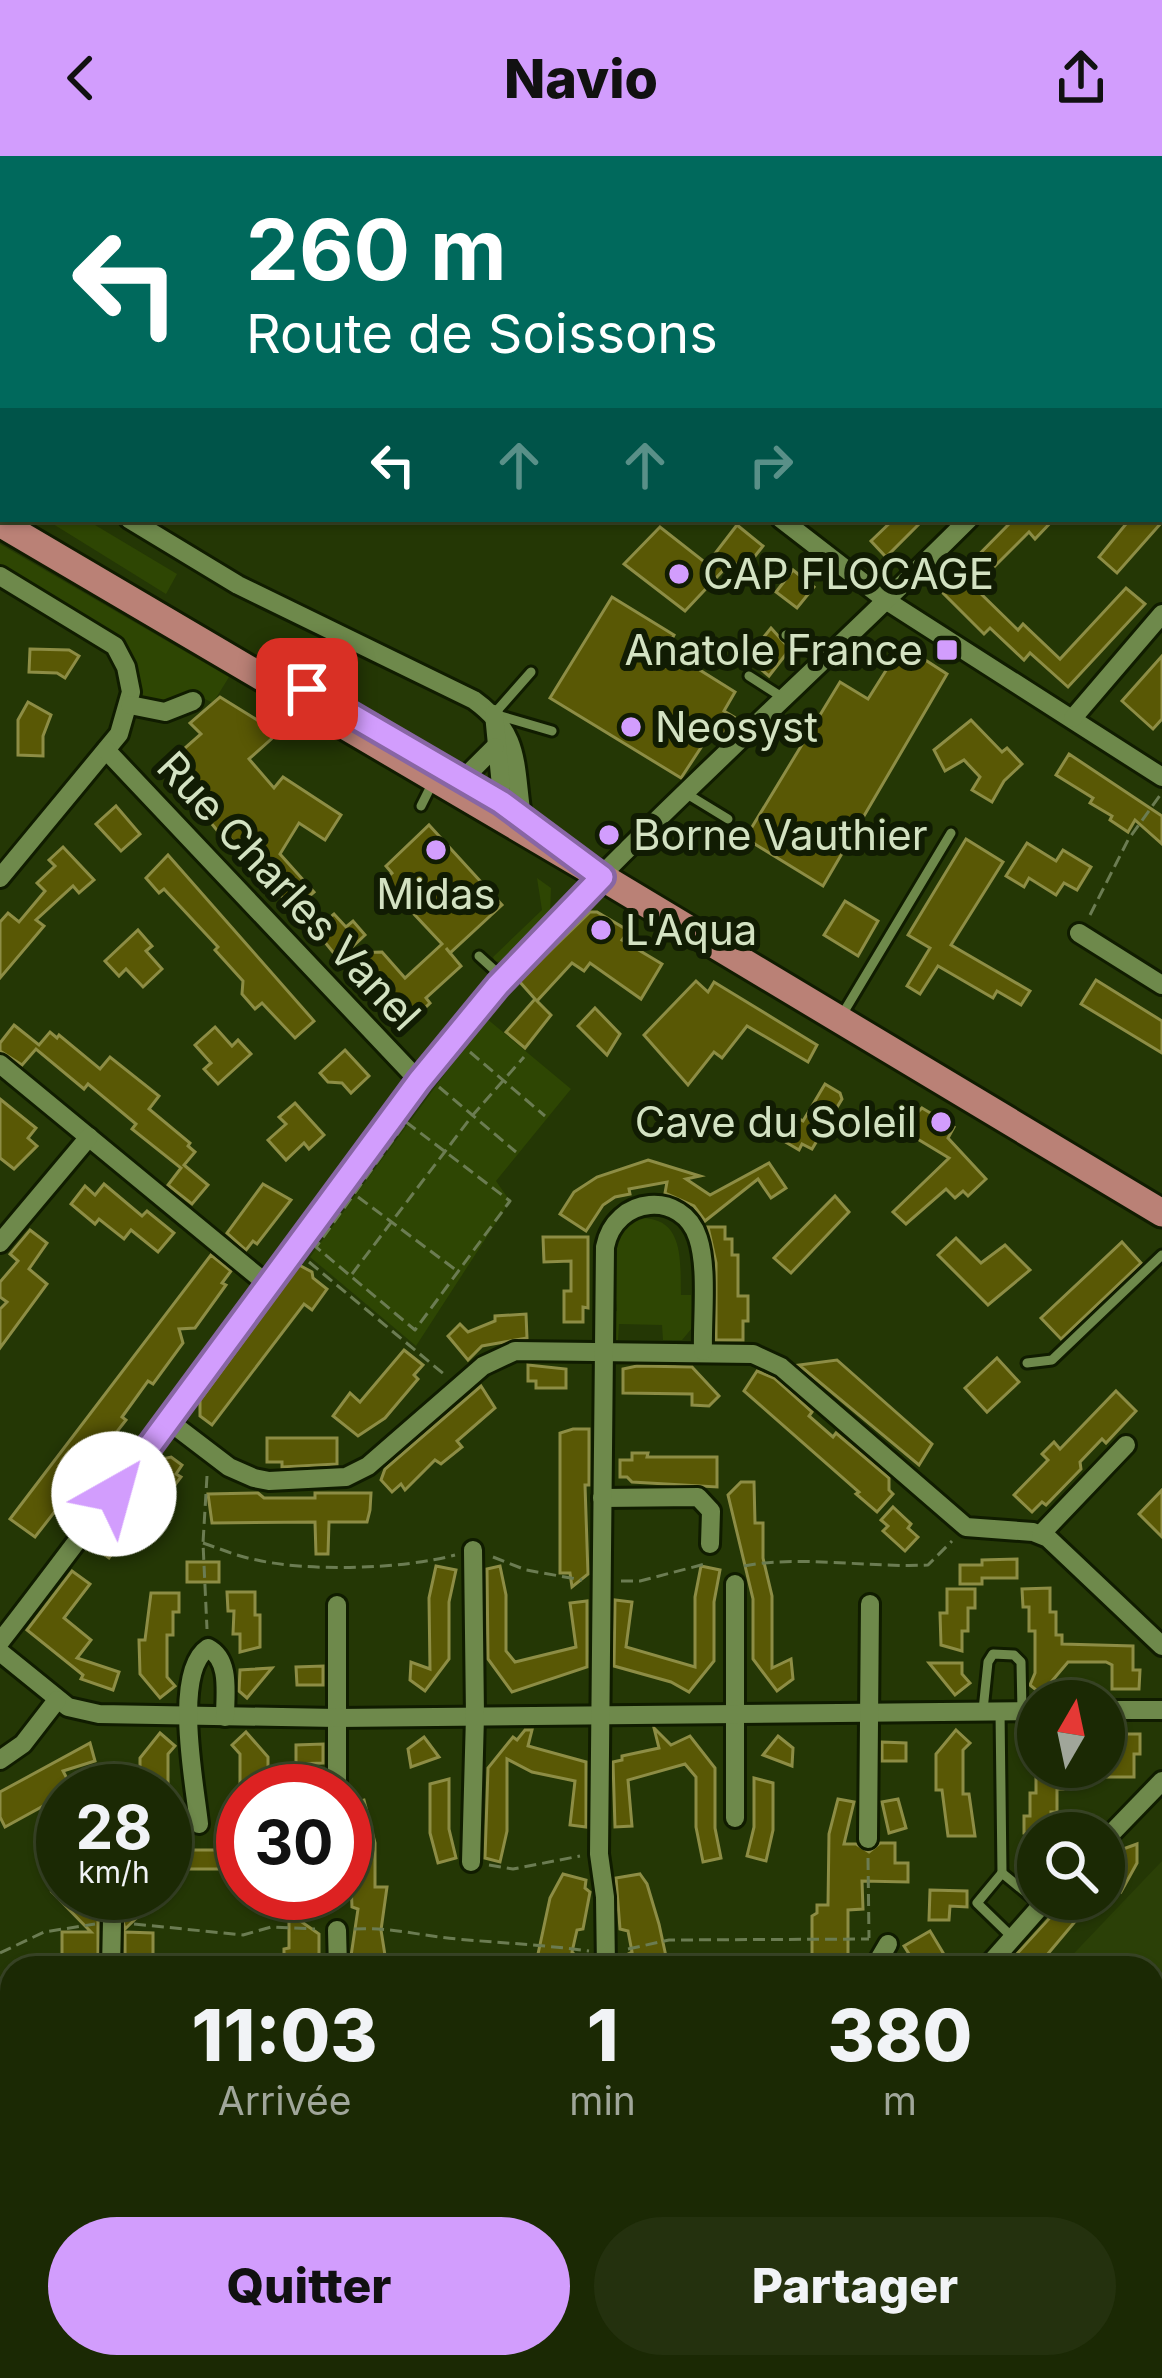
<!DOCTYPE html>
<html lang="fr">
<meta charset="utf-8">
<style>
:root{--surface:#1b2904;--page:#24310e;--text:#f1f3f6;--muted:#a0a69a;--line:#394526;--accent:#d29dfd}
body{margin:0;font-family:Inter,sans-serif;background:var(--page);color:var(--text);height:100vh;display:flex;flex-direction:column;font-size:45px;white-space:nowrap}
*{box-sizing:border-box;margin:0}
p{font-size:39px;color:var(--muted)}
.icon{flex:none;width:66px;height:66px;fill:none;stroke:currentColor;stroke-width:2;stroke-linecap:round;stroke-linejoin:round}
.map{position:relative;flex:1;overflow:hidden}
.sheet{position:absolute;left:0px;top:1800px;width:1164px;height:423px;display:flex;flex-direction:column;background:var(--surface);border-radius:36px 36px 0 0;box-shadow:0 3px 9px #0004,0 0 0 3px var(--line)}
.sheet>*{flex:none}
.guide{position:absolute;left:0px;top:0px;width:1164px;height:366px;box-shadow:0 3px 9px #0004,0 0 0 3px var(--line);background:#00695c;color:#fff;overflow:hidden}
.needle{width:78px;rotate:9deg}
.controls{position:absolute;left:1017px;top:1524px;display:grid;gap:24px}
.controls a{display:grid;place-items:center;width:108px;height:108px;border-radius:50%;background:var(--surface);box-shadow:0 3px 9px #0004,0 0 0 3px var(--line);font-size:60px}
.speed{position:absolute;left:36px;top:1608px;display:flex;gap:24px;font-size:60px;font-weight:700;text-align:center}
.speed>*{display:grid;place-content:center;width:156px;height:156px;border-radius:50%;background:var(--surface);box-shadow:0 3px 9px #0004,0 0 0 3px var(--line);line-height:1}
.speed small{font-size:30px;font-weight:400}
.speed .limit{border:18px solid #d22;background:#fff;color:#111}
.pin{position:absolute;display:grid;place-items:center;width:102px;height:102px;color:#fff;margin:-51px;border-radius:24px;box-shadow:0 6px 18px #0006}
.me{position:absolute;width:132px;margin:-66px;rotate:38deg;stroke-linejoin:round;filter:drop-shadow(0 0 9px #0008)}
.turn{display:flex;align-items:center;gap:42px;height:252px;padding:0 48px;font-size:54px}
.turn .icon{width:156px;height:156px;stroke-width:2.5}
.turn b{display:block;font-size:84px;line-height:102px}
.lanes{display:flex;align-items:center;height:114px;padding:0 48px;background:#0003;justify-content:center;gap:60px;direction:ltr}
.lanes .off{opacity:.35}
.eta{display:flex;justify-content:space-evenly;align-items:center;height:204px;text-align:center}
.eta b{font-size:72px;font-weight:800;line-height:84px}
.action{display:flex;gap:24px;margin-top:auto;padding:24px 48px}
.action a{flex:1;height:138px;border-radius:72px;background:var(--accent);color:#111;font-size:48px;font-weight:800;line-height:138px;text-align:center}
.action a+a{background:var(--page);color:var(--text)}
header{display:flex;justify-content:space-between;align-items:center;height:156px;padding:0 48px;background:var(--accent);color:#111;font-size:54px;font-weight:800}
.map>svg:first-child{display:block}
.built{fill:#2b4007}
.green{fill:#2e4603}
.building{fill:#595805;stroke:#8d8d45;stroke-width:3}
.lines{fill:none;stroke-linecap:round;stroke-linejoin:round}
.lane-casing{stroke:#101c00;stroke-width:15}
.street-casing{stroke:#101c00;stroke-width:24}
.primary-casing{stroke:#101c00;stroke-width:33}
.path{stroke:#6b7c52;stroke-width:3;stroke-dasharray:12 6;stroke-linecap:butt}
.lane{stroke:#6e894b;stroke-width:9}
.street{stroke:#6e894b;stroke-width:18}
.primary{stroke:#ba8176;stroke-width:27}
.route-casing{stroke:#8866a4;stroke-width:30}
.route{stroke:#d29dfd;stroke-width:21}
.poi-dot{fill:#d29dfd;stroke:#111c03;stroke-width:4.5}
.labels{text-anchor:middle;stroke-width:12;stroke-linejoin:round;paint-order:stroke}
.poi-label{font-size:42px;fill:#d3e2c2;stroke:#111c03;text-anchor:start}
.street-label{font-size:42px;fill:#d3e2c2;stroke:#111c03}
</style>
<header><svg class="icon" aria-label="back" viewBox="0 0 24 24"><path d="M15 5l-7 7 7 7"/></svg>Navio<svg class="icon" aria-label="share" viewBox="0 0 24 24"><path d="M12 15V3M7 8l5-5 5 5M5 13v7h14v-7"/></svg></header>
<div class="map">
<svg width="1162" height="2222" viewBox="0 0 1162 2222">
<rect width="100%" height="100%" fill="#243705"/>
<path class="built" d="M1162,1705V2110L1152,2120V1812H1060Z"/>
<g class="green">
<path d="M45,363H85L177,418L166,438Z"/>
<path d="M0,388L229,521L213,547L191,536C173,548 161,548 140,543L137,513L117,478L0,409Z"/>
<path d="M537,722L551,732L550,757L502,805L495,806L493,801L542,754Z"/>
<path d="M486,862L571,933L496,1025L510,1045L416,1190L310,1101Z"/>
<path d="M641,1062C685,1062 680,1106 681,1139H691L692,1172L682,1184H663L662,1169L619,1168L618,1184L610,1185L607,1156L617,1155C615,1123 604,1076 641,1062Z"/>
</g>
<g class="building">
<path d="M894,363H924L886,401L871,385Z"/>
<path d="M1014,363H1054L1035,383L1029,376L974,431L1018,474L1023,468L1060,503L1126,432L1145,448L1068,531L1030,497L1024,504L990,472L984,478L942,436Z"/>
<path d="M1130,363L1162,366L1117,417L1099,401Z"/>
<path d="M737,369L763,390L744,414L732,405L685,455L624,408L660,371L707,408Z"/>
<path d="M793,414L814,431L797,452L776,436Z"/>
<path d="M612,441L674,479L667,492L671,496L735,536L724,555L734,561L720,584L708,581L681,622L550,542Z"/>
<path d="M771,472L790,493L769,520L747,502Z"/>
<path d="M902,489L947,518L823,730L753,687L741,692L740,675L752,671L840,526L868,543Z"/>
<path d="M30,493L69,494L79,500L65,522L57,517L29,516Z"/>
<path d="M1162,500V563L1153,573L1122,545Z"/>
<path d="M220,541L278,577L249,603L274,632L283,621L341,659L325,684L299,667L280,698L314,736L293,754L255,708L223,675L220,678L186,636L160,614L201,578L190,567Z"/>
<path d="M28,546L51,559L43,580V600L18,599V564Z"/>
<path d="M971,564L1002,596L1007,592L1022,608L1004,625L992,646L972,634L980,621L964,604L945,615L934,594Z"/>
<path d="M1069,598L1162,660V688L1135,664L1128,676L1110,664L1112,660L1090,647L1093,642L1056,619Z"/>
<path d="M116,650L140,678L121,695L96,668Z"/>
<path d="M429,669L502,749L450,797L446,792L461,810L426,842L430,847L407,869L365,829L362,832L315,774L334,758L346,771L353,765L365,779L346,797L382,796L405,822L442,788L383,725L392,717L386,710Z"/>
<path d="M966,683L1003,706L951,789L1030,835L1021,849L997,835L993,842L938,810L920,838L907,830L930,792L908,779Z"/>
<path d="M1027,687L1056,705L1063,694L1091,711L1077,734L1064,727L1056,739L1029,722L1024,731L1006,720Z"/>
<path d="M63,691L94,724L79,737L73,730L36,764L44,770L0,822V766L8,757L19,766L45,735L37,727L55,710L49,704Z"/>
<path d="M168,699L314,865L295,882L262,847L255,853L242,838L243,825L215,794L218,791L164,733L159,737L146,722Z"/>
<path d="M845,745L878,765L858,800L824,779Z"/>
<path d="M590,756H597L629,775L622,784L662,808L641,843L590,807L584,815L572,807L537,845L551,859L525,892L506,876L535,843L519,825Z"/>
<path d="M138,774L152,790L146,795L162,813L143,831L126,813L119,820L105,805Z"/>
<path d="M1096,824L1162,865V897L1081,848Z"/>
<path d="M696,825L708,836L714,826L817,889L808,906L747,870L722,902L714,896L688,929L644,879Z"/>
<path d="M595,852L620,878L607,899L578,870Z"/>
<path d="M14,869L39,889L50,876L57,882L59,879L100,913L110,901L159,940L149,953L190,987L188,990L195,996L184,1009L208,1029L192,1048L168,1029L181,1012L132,973L136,968L88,928L84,933L36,893L22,909L0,895V887Z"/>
<path d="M215,871L232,890L238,884L251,898L218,928L204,913L211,907L195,889Z"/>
<path d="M345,894L369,920L351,937L342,927L328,926L320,917Z"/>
<path d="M825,928L840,937L842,943L812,993L802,988L799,994L782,984L796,961L803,965Z"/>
<path d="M0,943L36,972L28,982L37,990L14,1013L0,1002Z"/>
<path d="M295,947L324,979L309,993L304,987L286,1004L268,984L286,968L279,961Z"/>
<path d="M922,952L954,971L948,982L986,1023L968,1040L963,1035L955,1042L946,1033L906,1068L893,1056L949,1002L901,973Z"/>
<path d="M648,1004L700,1020L686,1023L710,1039L769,1007L786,1032L771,1042L758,1023L705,1065L694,1050L665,1037L667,1026L629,1033L630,1038L615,1041L603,1049L586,1075L560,1058L574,1036L597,1021Z"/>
<path d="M104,1028L142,1060L147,1055L174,1077L158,1096L131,1074L124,1083L99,1063L95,1068L71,1048L85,1030L95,1039Z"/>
<path d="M263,1028L291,1044L257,1088L253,1085L246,1094L227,1077Z"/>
<path d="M835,1040L849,1056L791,1117L774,1102Z"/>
<path d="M708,1071H725V1083H732V1099H738V1140H748V1165H743V1184H716V1107Z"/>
<path d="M30,1074L47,1087L29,1113L47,1128L0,1192V1153L7,1146L0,1141V1126L18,1105L10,1098Z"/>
<path d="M543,1081H588V1152L583,1151V1166H564V1135H571V1105L544,1106Z"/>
<path d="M956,1082L981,1107L1005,1089L1030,1114L988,1149L938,1099Z"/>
<path d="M1122,1086L1141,1107L1061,1183L1041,1162Z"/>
<path d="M211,1099L231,1115L222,1127L226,1129L195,1172L179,1173L183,1187L153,1228L148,1225L122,1261L126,1264L35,1381L10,1363Z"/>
<path d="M299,1109L312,1116L313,1122L327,1133L312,1154L304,1148L212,1269L200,1260V1244Z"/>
<path d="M526,1158L527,1182L482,1190L468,1204L448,1180L460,1168L468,1176L495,1165V1160Z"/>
<path d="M404,1194L423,1209L414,1219L418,1223L385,1262L358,1280L333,1260L350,1237L360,1246Z"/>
<path d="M997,1202L1019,1226L987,1256L965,1232Z"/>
<path d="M837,1204L932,1288L919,1309L799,1209Z"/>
<path d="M528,1209L566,1213V1232H536V1225H528Z"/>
<path d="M637,1210L692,1211L719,1240L709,1250L692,1249V1238L623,1237V1213Z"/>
<path d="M757,1215L774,1222L812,1256L809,1260L833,1281L836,1277L889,1322V1334L893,1338L877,1356L856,1338L859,1336L744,1235Z"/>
<path d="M481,1230L495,1252L457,1285L462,1291L441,1308L435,1304L405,1334L401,1328L392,1336L381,1324L385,1313Z"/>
<path d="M1116,1235L1136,1255L1106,1287L1102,1283L1080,1306L1081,1313L1046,1349L1042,1346L1032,1356L1014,1339L1048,1304L1042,1298L1054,1286L1060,1293Z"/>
<path d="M573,1273H589V1329H585L588,1418L572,1431L570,1417H560V1277Z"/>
<path d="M267,1282H337V1308L282,1311V1306H267Z"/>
<path d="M632,1297H648L647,1301H717V1331L632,1326L627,1321H620V1304H632Z"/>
<path d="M171,1301L182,1309L176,1318L181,1321L171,1334L167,1332L126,1387L122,1384L109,1402L91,1389L157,1304Z"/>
<path d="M741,1326H754L755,1367H763V1402L772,1440V1512L791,1503L793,1523L777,1535L753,1503V1443L728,1339Z"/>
<path d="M1162,1334V1381L1139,1358Z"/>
<path d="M258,1337L264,1342H315V1337H371L370,1354L367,1366H329L328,1398H316L315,1366L212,1367L208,1338Z"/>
<path d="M893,1351L911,1368L908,1372L918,1381L905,1395L883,1375L888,1370L881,1364Z"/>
<path d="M1017,1403V1422H982V1428H960V1409H982V1404Z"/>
<rect x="187" y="1406" width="32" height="20"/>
<path d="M436,1410L456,1414L449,1446V1503L425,1535L410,1524L411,1506L430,1513L429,1442Z"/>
<path d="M500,1410L506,1439V1495L515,1506L576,1491L570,1447L587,1445V1511L512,1536L488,1503L487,1413Z"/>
<path d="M701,1410L720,1414L714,1446V1505L689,1536L671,1526L614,1510L615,1444L632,1446L626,1491L695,1511V1441Z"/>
<path d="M72,1415L90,1428L64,1462L91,1484L77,1502L119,1516L113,1534L81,1523L83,1519L27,1474Z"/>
<path d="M1050,1432V1456H1056V1479H1062V1488L1133,1490V1514H1140L1139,1533H1112V1509L1106,1506H1068L1041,1538L1030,1529L1035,1517V1475H1029V1451H1023L1022,1433Z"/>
<path d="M947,1433H975V1452H968V1475H962V1495L941,1489L940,1457H947Z"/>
<path d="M227,1436H255V1459H260V1491L240,1496V1478H233L234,1455H228Z"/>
<path d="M151,1437H179V1456H173V1479H167V1521L175,1530L160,1542L140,1518L139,1484H145Z"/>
<path d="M929,1507H962V1518L970,1527L955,1539Z"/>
<path d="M323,1510V1529H297L296,1511Z"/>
<path d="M272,1512L247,1542L239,1535L240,1514Z"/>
<path d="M654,1572L671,1589L690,1580L715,1612V1672L721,1702L703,1706L696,1671V1621L685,1608L628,1624L632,1670L615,1671L613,1606L622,1604V1600L659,1592Z"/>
<path d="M525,1574H532L528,1590L586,1606V1671L570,1669L575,1625L532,1616L507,1603V1675L500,1706L485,1702L488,1612L513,1581L517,1584Z"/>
<path d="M956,1574L970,1587L963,1594V1638H969L975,1680H948L942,1634H936V1598Z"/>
<path d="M246,1576L268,1601V1635H240V1598L232,1589Z"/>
<path d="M160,1577L175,1590L168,1598V1635H140V1602Z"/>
<path d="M1112,1578H1140V1598H1134V1621H1106V1602H1113Z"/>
<path d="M778,1580L793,1592L792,1610L763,1599Z"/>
<path d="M424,1581L439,1601L411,1611L408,1593Z"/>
<path d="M882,1586L906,1587V1605H882Z"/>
<path d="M90,1587L95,1605L63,1615L73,1634L63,1635V1639L5,1671L0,1661V1636Z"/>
<path d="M323,1588V1607L296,1608V1589Z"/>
<path d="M1036,1614H1063V1633H1057V1656H1051V1677H1024V1660H1030V1637H1036Z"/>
<path d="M754,1622L773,1627V1674L766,1705L747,1700L754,1671Z"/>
<path d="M449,1623V1673L456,1702L438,1707L430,1677V1628Z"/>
<path d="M838,1643L854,1646L844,1688H856L869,1696L880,1687H895V1707H908V1726L862,1725L863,1753L848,1754V1812H812V1760L817,1757V1749H828L829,1678Z"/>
<path d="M898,1643L906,1672L889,1677L882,1646Z"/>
<path d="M364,1644L375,1687V1731H387L381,1774L387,1812H358L357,1804L351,1800L358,1753L352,1751L351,1726H346V1689H358L348,1648Z"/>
<path d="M229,1653L242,1654L243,1706H225Z"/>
<path d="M1137,1688V1707L1121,1736L1104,1726L1123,1693Z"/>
<path d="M187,1694H221V1713H188Z"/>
<path d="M563,1718L586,1724L585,1732L590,1736L583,1773L577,1774L572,1796L577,1801L575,1812H535L550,1742Z"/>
<path d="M640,1718L647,1728L659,1768L667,1805L661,1812H629L626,1799L632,1796L628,1775L620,1773L616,1722Z"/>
<path d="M930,1734L967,1735V1751L950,1750L949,1764H929Z"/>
<path d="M53,1737H94L107,1750L121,1737H143L152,1747L125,1773L120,1754H105L98,1765V1810H62V1776H91Z"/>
<path d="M1067,1743H1094L1036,1812H1004Z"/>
<path d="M289,1757L319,1778V1802L315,1803V1812H284V1793L289,1792Z"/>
<path d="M930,1775L948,1805L938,1812H918L904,1790Z"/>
<path d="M125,1776L153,1777V1810H125Z"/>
</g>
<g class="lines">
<defs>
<g id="lane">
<path d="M786,479L825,505"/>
<path d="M531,516L494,558L552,575"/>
<path d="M749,520L785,543"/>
<path d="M687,638L728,663"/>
<path d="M421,650L434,624"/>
<path d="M479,800L502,821"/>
<path d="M842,859L951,677"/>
<path d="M1027,1207L1052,1204L1162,1099"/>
<path d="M983,1554L988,1506L993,1498L1014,1499L1021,1506L1022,1555"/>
<path d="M1000,1555L1002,1717"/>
<path d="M1013,1782L977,1747L1002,1717L1041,1749"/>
<path d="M631,2222L632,2211"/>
</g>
<g id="street">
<path d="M316,0L320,3"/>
<path d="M953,3L957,0"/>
<path d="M1161,171L1162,170"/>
<path d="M0,285L3,287"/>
<path d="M129,363L238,429L474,544C521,578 514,608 522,661"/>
<path d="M781,363L887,445L1162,621"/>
<path d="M0,420L115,490L126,511L131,536L119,578L0,722"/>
<path d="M130,549L165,556L193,545"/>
<path d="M494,558L501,630L499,663"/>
<path d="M1073,562L1162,458"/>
<path d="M106,594L419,925"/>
<path d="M462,624L495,591"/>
<path d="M1079,777L1162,829"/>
<path d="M0,908L267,1128"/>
<path d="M0,1087L89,981"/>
<path d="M170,1266L229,1311L254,1322L269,1325L346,1321L368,1310L483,1210L515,1195L753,1198L781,1211L966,1371L1033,1376L1048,1382L1162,1490"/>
<path d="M602,1342L698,1341L711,1355L710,1388"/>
<path d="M1041,1378L1126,1289"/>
<path d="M735,1428V1662"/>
<path d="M337,1449V1635"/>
<path d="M0,1486C112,1342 217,1195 326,1050C382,976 436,898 498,828C646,665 813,519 969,363"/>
<path d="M0,1496L68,1551L99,1558L337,1562L1038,1555"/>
<path d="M1104,1554H1162"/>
<path d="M0,1604L23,1588L57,1544"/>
<path d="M199,1668C195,1629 172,1516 208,1492C231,1504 225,1538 225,1561"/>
<path d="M868,1683L870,1448"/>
<path d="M1104,1685L1162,1625"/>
<path d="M471,1706L475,1560L473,1394"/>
<path d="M337,1774L338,1812"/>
<path d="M111,1812L112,1765"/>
<path d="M606,1812L605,1741L599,1698L605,1091C615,1039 683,1034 698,1082C708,1112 702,1163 703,1195"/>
<path d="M874,1812L888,1788"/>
<path d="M986,1812L1047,1743"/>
<path d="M0,2000L12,1994"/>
<path d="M1152,2086L1162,2076"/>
<path d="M1021,2222L1034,2211"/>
</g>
<path id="primary" d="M0,367L602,721L1162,1057"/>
</defs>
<use href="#lane" class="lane-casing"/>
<use href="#street" class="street-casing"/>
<use href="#primary" class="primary-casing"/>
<g class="path">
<path d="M705,3V0"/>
<path d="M1090,759L1128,684L1161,638"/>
<path d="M470,896L545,960"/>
<path d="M439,931L516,996"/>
<path d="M406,966L510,1045L415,1174L316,1091Z"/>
<path d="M358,1041L456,1114"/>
<path d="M309,1106L445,1219"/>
<path d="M352,1118L472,960L524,901"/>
<path d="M207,1320L203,1387L207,1473"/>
<path d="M203,1387C221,1393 239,1401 257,1404C309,1416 404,1413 455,1399"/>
<path d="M493,1401L526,1414L582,1424"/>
<path d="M744,1410C798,1399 870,1412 928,1409L952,1385"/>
<path d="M621,1425H640L705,1408"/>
<path d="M868,1702L869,1782"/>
<path d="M489,1709L513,1713L580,1700"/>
<path d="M134,1768L243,1779L271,1771L315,1773"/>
<path d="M354,1773C391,1771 422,1780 457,1783C502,1787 545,1789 589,1795"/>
<path d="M628,1793L669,1784L869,1783"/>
<path d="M0,1797L44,1776L95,1768"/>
<path d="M0,1872L12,1886"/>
</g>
<use href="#lane" class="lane"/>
<use href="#street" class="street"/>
<use href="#primary" class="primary"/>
</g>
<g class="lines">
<defs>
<path id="route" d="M114,1338L419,925L498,829L602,721L501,646L307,533"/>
</defs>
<use href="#route" class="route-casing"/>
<use href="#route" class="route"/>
</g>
<g class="poi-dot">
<circle cx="679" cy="418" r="12"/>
<rect x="935" y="482" width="24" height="24" rx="6"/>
<circle cx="631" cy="571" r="12"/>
<circle cx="609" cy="679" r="12"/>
<circle cx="436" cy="694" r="12"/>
<circle cx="601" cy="774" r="12"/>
<circle cx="941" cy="966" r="12"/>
</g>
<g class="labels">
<g class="poi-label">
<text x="703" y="433">CAP FLOCAGE</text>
<text x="923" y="509" text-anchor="end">Anatole France</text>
<text x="655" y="586">Neosyst</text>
<text x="633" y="694">Borne Vauthier</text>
<text x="436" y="753" text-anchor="middle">Midas</text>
<text x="625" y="789">L'Aqua</text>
<text x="917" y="981" text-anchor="end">Cave du Soleil</text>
</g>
<g class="street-label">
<text transform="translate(289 735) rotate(47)" y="15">Rue Charles Vanel</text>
</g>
</g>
</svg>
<div class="controls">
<a><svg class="needle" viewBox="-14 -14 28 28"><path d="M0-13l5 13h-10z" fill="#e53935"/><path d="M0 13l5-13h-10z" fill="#a0a69a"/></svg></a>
<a><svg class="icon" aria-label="search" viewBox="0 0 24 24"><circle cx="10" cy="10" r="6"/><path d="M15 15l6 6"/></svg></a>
</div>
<div class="speed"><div>28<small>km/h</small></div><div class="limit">30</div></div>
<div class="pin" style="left:307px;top:533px;background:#d93025"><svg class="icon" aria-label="arrive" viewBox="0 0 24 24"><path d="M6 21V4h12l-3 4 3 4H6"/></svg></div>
<svg class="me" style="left:114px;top:1338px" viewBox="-20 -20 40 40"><circle r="19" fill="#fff"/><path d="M0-13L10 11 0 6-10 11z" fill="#d29dfd"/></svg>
<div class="guide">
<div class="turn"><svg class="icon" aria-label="left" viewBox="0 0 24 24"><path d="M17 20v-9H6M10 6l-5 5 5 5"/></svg><div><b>260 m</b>Route de Soissons</div></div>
<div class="lanes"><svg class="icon" aria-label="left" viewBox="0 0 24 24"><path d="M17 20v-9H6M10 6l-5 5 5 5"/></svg><svg class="icon off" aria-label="ahead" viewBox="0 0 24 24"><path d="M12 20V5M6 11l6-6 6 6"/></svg><svg class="icon off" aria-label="ahead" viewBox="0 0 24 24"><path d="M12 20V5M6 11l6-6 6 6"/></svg><svg class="icon off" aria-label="right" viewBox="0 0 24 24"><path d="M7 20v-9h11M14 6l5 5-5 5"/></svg></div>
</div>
<section class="sheet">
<div class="eta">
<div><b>11:03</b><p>Arrivée</p></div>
<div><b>1</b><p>min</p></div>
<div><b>380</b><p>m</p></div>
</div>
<div class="action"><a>Quitter</a><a>Partager</a></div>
</section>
</div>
